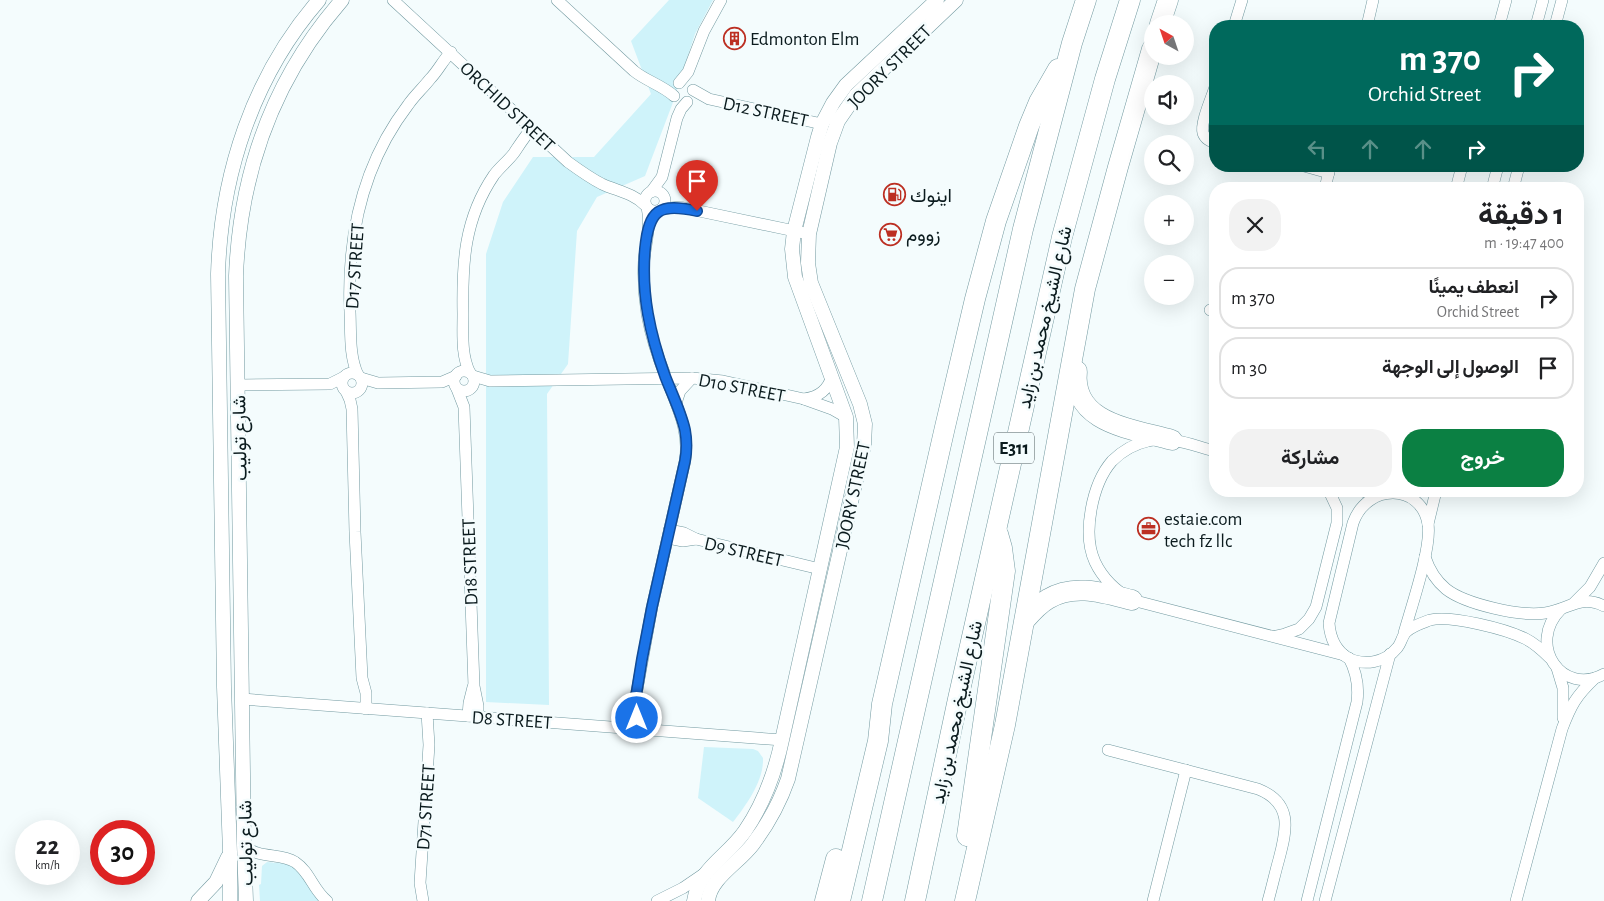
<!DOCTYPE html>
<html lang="ar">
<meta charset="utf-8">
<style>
:root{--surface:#fff;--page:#f2f2f2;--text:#202124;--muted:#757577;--line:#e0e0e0;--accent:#0b8043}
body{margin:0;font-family:"Alegreya Sans",Vazirmatn,sans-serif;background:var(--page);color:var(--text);direction:rtl;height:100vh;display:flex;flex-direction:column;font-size:19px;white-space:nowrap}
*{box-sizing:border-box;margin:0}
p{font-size:16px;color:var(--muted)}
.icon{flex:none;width:28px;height:28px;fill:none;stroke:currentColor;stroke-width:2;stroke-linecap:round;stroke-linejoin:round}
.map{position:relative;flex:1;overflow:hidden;direction:ltr}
.drawer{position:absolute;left:1209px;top:182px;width:375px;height:315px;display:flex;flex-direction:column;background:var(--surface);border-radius:20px;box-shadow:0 5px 20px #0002;direction:rtl}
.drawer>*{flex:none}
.banner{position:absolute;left:1209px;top:20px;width:375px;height:152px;border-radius:20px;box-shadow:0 5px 20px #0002;direction:rtl;background:#00695c;color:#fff;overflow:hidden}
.needle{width:32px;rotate:320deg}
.controls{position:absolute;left:1144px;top:15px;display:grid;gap:10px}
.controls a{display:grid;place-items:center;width:50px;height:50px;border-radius:50%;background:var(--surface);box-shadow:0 5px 20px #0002;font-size:25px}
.speed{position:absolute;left:15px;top:820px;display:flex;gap:10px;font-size:25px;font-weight:700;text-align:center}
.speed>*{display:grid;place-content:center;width:65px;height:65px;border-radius:50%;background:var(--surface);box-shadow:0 5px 20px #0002;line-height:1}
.speed small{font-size:12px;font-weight:400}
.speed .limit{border:8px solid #d22;background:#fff;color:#111}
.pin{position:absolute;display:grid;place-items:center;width:42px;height:42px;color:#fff;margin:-51px -21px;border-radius:50% 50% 50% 0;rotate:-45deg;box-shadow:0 0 5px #0007}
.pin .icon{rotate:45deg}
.me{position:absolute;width:55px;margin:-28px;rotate:0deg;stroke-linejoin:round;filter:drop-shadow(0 0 4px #0008)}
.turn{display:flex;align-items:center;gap:18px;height:105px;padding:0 20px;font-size:22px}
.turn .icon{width:65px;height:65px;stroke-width:2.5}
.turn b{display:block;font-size:35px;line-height:42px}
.lanes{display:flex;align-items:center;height:48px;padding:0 20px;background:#0003;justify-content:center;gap:25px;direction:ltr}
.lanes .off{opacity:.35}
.round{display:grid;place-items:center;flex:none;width:52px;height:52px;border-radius:20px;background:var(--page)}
.headline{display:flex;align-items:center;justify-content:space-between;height:85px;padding:0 20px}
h1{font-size:30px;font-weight:700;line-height:38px}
.action{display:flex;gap:10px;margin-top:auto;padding:10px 20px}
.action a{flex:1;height:58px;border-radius:20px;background:var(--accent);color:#fff;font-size:20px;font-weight:700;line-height:58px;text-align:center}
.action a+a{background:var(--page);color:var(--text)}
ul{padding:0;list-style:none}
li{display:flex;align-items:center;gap:15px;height:62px;margin:0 10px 8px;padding:0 10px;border:2px solid var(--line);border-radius:20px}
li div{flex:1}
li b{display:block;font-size:19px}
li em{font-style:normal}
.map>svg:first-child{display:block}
.green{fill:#cff3fa}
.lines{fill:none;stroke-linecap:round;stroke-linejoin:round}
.minor-casing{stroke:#739aa1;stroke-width:12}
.tertiary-casing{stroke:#739aa1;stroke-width:15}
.motorway-casing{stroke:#739aa1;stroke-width:21}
.minor{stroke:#fff;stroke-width:11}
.tertiary{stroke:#fff;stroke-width:14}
.motorway{stroke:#fff;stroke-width:20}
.route-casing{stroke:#114b97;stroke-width:12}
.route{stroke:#1a73e8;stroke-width:9}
.labels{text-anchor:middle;stroke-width:5;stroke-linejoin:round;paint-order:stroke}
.shield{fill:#f4fcfd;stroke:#515e61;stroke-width:1}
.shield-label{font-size:18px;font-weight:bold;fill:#0b1b1e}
.poi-label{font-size:19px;fill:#0b1b1e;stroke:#f4fcfd;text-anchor:start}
.street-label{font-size:19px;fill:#0b1b1e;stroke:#f4fcfd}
</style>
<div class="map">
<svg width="1604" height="901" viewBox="0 0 1604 901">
<rect width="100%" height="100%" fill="#f4fcfd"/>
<g class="green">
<path d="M669,0H713L695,34L672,105L645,176L597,197L577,231L568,364L547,394L549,705L486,702V254L503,202L533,157H594L651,94L631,41Z"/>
<path d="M704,747L753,749L758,751L763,758C764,781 746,805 733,822L698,798Z"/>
<path d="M267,862C274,863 281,863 288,864C304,869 308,890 319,901H260L259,885L261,884L262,866Z"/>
</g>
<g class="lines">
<defs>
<g id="minor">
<path d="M393,0L568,162C579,170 590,178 602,184C617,191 633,193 645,205"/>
<path d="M557,0L634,71C646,81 662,85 674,96"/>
<path d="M1234,26L1242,0"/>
<path d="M1367,26L1373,0"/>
<path d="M1499,26L1506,0"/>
<path d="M1536,26L1543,0"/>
<path d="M1555,26L1562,0"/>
<path d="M679,83L688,72L704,31L721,0"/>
<path d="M1215,87C1212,97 1200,123 1203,133C1205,139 1210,141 1215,143"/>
<path d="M693,90L709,99L822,124"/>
<path d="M1304,166L1329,173"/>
<path d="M1325,189L1330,166"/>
<path d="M1456,189L1462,166"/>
<path d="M1492,189L1498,166"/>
<path d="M1513,189L1519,166"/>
<circle cx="655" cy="201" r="10"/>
<path d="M651,192L662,177L677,118L681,109L687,102"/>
<path d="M661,209L680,207L809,234"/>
<path d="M1210,310L1215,311"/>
<circle cx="464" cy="381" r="10"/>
<circle cx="352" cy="383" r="10"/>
<path d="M470,373C461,355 463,334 463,314C462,263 464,219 494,175C500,167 508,161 514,153C520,144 525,136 532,128"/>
<path d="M358,375C349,356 351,333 350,312C347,238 362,165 408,105C415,95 423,88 430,79C438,71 443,60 451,52"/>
<path d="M473,376L490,381L692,378L723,381L804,399C819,397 828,390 832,376"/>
<path d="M361,378L378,383L442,382L456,376"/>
<path d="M238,385L330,384L344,377"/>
<path d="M457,389L464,407L474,686L478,706V717"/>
<path d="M346,391L350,400L352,409L355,532L362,678L366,693V709"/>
<path d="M804,399L832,409L846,417"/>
<path d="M676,403L680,391L692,378"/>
<path d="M1215,451C1194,446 1170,435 1148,441C1134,444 1122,451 1112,461C1092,484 1082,534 1095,562C1103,579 1116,591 1132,600L1344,655"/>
<path d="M1362,491L1377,495"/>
<path d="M1428,524L1436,491"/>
<path d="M669,530L684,533L696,539"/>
<path d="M668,538L683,541L696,539L820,569"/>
<path d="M1425,557C1429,569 1435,580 1446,589C1465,604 1521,617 1545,613C1568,610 1580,594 1604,606"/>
<path d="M1574,603L1590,587L1604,563"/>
<path d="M1561,609C1526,644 1562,697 1604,674"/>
<path d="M1404,633C1411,608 1432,547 1428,524C1421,483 1367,483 1353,523L1329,623C1330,637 1335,650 1348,658C1364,666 1385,663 1397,648C1401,644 1402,636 1406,632C1412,626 1422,623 1430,620C1451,615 1506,629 1526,639C1536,644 1543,651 1550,658"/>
<path d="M1276,636L1285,634L1299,629L1309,619L1316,607L1337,523V508L1329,491"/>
<path d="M1557,668L1563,688V718"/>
<path d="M242,699L782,740"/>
<path d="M468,716L469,703L473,687"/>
<path d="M626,728L636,696L652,607L685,461C690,431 677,407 667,380C658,358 651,337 647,314C644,296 643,278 644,260C646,242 651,225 647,207"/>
<path d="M1108,750L1258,789C1293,803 1287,829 1279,859C1275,873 1272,887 1268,901"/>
<path d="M244,845C259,860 279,852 295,862C310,872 313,890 327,901"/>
<path d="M423,901L420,883L429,745L427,713"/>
<path d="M657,901L683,888L705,873"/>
<path d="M1153,901L1186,770"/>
<path d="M1307,901L1357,702C1359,686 1357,673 1349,658"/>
<path d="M1325,901L1390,654"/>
<path d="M1516,901L1562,729C1571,705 1576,696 1595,678"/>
</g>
<g id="tertiary">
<path d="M198,901L216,882L228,857"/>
<path d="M230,901V852L224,687L218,274C221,174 253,76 319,0"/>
<path d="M246,901L244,845L236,276C240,172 273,79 342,0"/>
<path d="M694,901C699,868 727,857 745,831C764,803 775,773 782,740L847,447L846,417L795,277L792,249L794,231L818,137L822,124L833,103L846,85L937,0"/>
<path d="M708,901C710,878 739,863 753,844C768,824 780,802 788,779L864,445L865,424L860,404L811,283L808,263L809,234L830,143L838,121L856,95L956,0"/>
</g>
<g id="motorway">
<path d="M1160,24L1168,0"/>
<path d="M1077,371C1071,424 1134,429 1172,440"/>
<path d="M1025,620C1032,612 1039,604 1048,599C1074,583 1104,593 1132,600"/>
<path d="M967,836L1005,571L1002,548L998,534"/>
<path d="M825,901L836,859"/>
<path d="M840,901L878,741L882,704L945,427L975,299L996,221L1029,126L1039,102L1058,69"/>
<path d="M872,901L1023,229L1072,43L1086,0"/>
<path d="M915,901L958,699L1062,237L1105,79L1130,0"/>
<path d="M965,901L1005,725L1085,289L1118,167L1152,49"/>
</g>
</defs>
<use href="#minor" class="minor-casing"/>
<use href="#tertiary" class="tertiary-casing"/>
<use href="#motorway" class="motorway-casing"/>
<use href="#minor" class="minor"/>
<use href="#tertiary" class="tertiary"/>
<use href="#motorway" class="motorway"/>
</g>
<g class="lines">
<defs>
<path id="route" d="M637,718L636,696L642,659L652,607L685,461C687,450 687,441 685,430C681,412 672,394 665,376C650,334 641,294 645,249C649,209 659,203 697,211"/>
</defs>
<use href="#route" class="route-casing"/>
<use href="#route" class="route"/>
</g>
<defs>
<symbol id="building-ring" viewBox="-11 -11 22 22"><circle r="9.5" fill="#f4fcfd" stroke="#bc2f22" stroke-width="1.5"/><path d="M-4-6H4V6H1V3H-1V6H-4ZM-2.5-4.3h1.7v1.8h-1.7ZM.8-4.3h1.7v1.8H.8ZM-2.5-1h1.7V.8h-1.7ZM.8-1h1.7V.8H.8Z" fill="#bc2f22"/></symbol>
<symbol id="fuel-ring" viewBox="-11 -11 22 22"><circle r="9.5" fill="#f4fcfd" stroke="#bc2f22" stroke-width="1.5"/><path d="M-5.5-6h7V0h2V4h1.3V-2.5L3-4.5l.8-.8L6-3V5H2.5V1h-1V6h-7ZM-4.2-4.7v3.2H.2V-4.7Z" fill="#bc2f22"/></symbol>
<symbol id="supermarket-ring" viewBox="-11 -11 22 22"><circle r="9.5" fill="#f4fcfd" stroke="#bc2f22" stroke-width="1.5"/><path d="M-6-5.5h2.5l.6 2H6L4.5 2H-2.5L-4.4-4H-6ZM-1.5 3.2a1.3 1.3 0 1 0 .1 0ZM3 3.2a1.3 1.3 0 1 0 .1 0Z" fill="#bc2f22"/></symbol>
<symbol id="office-ring" viewBox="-11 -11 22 22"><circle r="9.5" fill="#f4fcfd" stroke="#bc2f22" stroke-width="1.5"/><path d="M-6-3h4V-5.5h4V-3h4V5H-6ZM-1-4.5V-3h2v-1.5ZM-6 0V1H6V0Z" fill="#bc2f22"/></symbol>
</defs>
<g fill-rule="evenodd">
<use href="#building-ring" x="722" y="26" width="25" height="25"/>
<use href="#fuel-ring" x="882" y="182" width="25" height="25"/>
<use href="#supermarket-ring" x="878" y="222" width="25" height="25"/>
<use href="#office-ring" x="1136" y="516" width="25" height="25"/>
</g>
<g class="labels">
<rect class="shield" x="994" y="432.5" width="40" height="31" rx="4"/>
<g class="shield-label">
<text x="1014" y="454">E311</text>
</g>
<g class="poi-label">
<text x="750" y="45">Edmonton Elm</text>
<text x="910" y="202">اينوك</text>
<text x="906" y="241">زووم</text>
<text x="1164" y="525">estaie.com<tspan x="1164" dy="22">tech fz llc</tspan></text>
</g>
<g class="street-label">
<text transform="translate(889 66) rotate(-45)" y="7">JOORY STREET</text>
<text transform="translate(508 106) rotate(43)" y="7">ORCHID STREET</text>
<text transform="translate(766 111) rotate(12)" y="7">D12 STREET</text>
<text transform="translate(354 266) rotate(-86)" y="7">D17 STREET</text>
<text transform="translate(1044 317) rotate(-77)" y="7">شارع الشيخ محمد بن زايد</text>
<text transform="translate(742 387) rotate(11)" y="7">D10 STREET</text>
<text transform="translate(239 438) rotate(-91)" y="7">شارع توليب</text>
<text transform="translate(852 495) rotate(-78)" y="7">JOORY STREET</text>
<text transform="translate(744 551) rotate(13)" y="7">D9 STREET</text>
<text transform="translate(469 562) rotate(-92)" y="7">D18 STREET</text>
<text transform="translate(956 712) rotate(-78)" y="7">شارع الشيخ محمد بن زايد</text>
<text transform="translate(512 719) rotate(4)" y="7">D8 STREET</text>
<text transform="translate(425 807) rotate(-86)" y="7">D71 STREET</text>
<text transform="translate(245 843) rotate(-91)" y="7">شارع توليب</text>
</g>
</g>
</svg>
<div class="controls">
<a><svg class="needle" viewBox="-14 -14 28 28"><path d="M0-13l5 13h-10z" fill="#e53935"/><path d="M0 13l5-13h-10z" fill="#757577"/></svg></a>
<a><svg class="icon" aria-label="sound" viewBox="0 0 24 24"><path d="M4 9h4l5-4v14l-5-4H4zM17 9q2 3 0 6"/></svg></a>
<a><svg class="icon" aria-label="search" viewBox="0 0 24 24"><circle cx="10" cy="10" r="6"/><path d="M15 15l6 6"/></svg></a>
<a>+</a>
<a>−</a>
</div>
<div class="speed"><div>22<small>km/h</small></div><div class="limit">30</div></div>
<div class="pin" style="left:697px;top:211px;background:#d93025"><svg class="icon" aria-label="arrive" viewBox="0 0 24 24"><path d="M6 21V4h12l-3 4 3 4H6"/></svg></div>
<svg class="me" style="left:637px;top:718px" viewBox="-20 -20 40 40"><circle r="17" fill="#1a73e8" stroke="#fff" stroke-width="3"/><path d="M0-11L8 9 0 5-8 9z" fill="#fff"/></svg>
<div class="banner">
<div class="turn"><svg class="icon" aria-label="right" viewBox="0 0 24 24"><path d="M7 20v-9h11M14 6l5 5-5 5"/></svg><div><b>370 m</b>Orchid Street</div></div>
<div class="lanes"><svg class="icon off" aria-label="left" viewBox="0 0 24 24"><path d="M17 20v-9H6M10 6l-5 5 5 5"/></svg><svg class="icon off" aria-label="ahead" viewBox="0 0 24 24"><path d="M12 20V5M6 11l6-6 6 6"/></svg><svg class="icon off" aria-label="ahead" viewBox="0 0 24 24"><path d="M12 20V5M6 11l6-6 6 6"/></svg><svg class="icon" aria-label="right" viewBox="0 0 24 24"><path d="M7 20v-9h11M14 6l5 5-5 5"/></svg></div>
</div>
<section class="drawer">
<div class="headline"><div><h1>1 دقيقة</h1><p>400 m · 19:47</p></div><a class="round"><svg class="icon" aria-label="close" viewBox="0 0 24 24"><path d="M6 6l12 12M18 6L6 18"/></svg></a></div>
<ul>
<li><svg class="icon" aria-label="right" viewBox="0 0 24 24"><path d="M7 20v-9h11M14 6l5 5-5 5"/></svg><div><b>انعطف يمينًا</b><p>Orchid Street</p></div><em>370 m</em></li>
<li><svg class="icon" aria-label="arrive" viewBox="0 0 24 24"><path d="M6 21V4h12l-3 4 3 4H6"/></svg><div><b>الوصول إلى الوجهة</b></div><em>30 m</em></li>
</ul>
<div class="action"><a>خروج</a><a>مشاركة</a></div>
</section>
</div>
